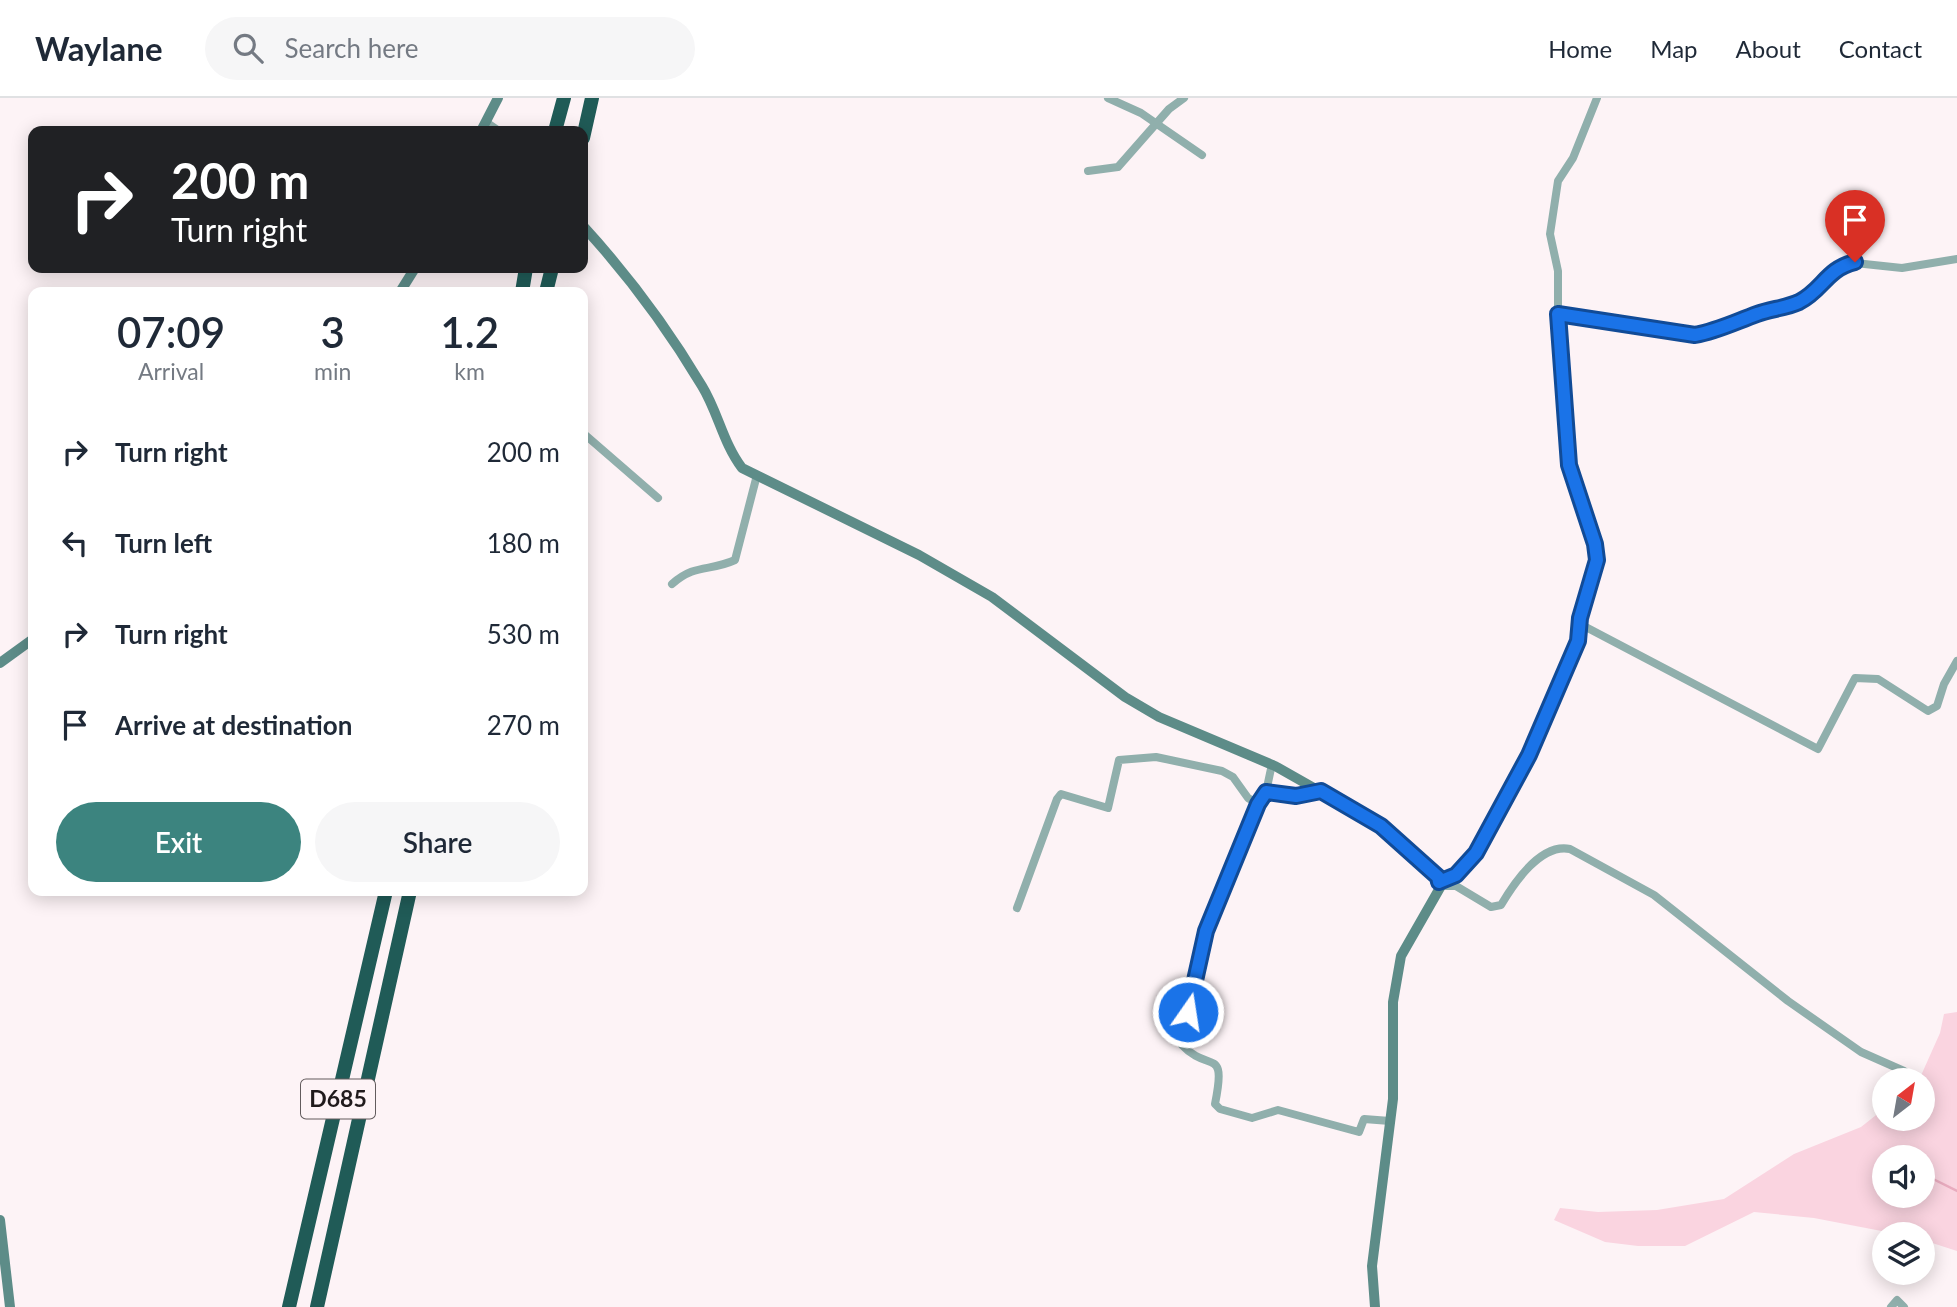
<!DOCTYPE html>
<style>
:root{--surface:#fff;--page:#f6f6f7;--text:#1f2937;--muted:#747a83;--line:#e0e1e3;--accent:#3c847f}
body{margin:0;font-family:Lato,sans-serif;background:var(--page);color:var(--text);height:100vh;display:flex;flex-direction:column;font-size:26px;white-space:nowrap}
*{box-sizing:border-box;margin:0}
p{font-size:23px;color:var(--muted)}
.icon{flex:none;width:38px;height:38px;fill:none;stroke:currentColor;stroke-width:2;stroke-linecap:round;stroke-linejoin:round}
.map{position:relative;flex:1;overflow:hidden}
.panel{position:absolute;left:28px;top:189px;width:560px;height:609px;display:flex;flex-direction:column;background:var(--surface);border-radius:14px;box-shadow:0 4px 18px #0003}
.panel>*{flex:none}
.guide{position:absolute;left:28px;top:28px;width:560px;height:147px;border-radius:14px;box-shadow:0 4px 18px #0003;background:#202124;color:#fff;overflow:hidden}
.needle{width:46px;rotate:31deg}
.fabs{position:absolute;left:1872px;top:970px;display:grid;gap:14px}
.fabs a{display:grid;place-items:center;width:63px;height:63px;border-radius:50%;background:var(--surface);box-shadow:0 4px 18px #0003;font-size:35px}
.pin{position:absolute;display:grid;place-items:center;width:60px;height:60px;color:#fff;margin:-72px -30px;border-radius:50% 50% 50% 0;rotate:-45deg;box-shadow:0 0 7px #0007}
.pin .icon{rotate:45deg}
.me{position:absolute;width:77px;margin:-38px;rotate:13deg;stroke-linejoin:round;filter:drop-shadow(0 0 5px #0008)}
.turn{display:flex;align-items:center;gap:24px;height:147px;padding:0 28px;font-size:32px}
.turn .icon{width:91px;height:91px;stroke-width:2.5}
.turn b{display:block;font-size:49px;line-height:60px}
.eta{display:flex;justify-content:space-evenly;align-items:center;height:119px;text-align:center}
.eta b{font-size:42px;font-weight:600;line-height:49px}
.action{display:flex;gap:14px;margin-top:auto;padding:14px 28px}
.action a{flex:1;height:80px;border-radius:42px;background:var(--accent);color:#fff;font-size:28px;font-weight:600;line-height:80px;text-align:center}
.action a+a{background:var(--page);color:var(--text)}
ul{padding:0;list-style:none}
li{display:flex;align-items:center;gap:21px;height:91px;padding:0 28px}
li div{flex:1}
li b{display:block;font-size:26px}
li em{font-style:normal}
header{display:flex;align-items:center;gap:42px;box-sizing:border-box;height:98px;padding:0 35px;background:var(--surface);border-bottom:2px solid var(--line)}
header strong{font-size:33px}
nav{display:flex;gap:38px;margin-inline-start:auto;font-size:24px}
.search{width:490px;height:63px;background:var(--page);display:flex;align-items:center;gap:18px;box-sizing:border-box;padding:0 24px;border-radius:38px;color:var(--muted);font-size:26px}
.map>svg:first-child{display:block}
.green{fill:#fad4e0;fill-rule:evenodd}
.lines{fill:none;stroke-linecap:round;stroke-linejoin:round}
.stream{stroke:#e9acbf;stroke-width:2.5}
.street{stroke:#90afac;stroke-width:8}
.secondary{stroke:#5d8c88;stroke-width:10}
.highway{stroke:#205b57;stroke-width:14}
.route-casing{stroke:#114b97;stroke-width:18}
.route{stroke:#1a73e8;stroke-width:12}
.labels{text-anchor:middle;stroke-width:5;stroke-linejoin:round;paint-order:stroke}
.shield{fill:#fdf3f6;stroke:#625b5d;stroke-width:2}
.shield-label{font-size:23px;font-weight:bold;fill:#201a1c}
</style>
<header>
<strong>Waylane</strong>
<div class="search"><svg class="icon" aria-label="search" viewBox="0 0 24 24"><circle cx="10" cy="10" r="6"/><path d="M15 15l6 6"/></svg>Search here</div>
<nav><a>Home</a><a>Map</a><a>About</a><a>Contact</a></nav>
</header>
<div class="map">
<svg width="1957" height="1209" viewBox="0 0 1957 1209">
<rect width="100%" height="100%" fill="#fdf3f6"/>
<path class="green" d="M1957,914V1153L1923,1142V1136H1897L1814,1120L1754,1114L1685,1148H1638L1605,1144L1554,1122L1560,1110L1598,1114L1657,1112L1724,1101L1794,1056L1861,1029L1885,1010V1020H1923V982H1919L1940,935L1944,916ZM1885,1059H1923V1097H1885Z"/>
<g class="lines">
<path class="stream" d="M1923,1076L1957,1093"/>
<g class="street">
<path d="M1108,0L1141,15L1202,57"/>
<path d="M486,24L499,33"/>
<path d="M1088,73L1118,69L1169,11L1184,0"/>
<path d="M1558,217L1695,237L1716,233L1757,216L1797,205L1812,196L1841,168L1855,165L1902,170L1957,161"/>
<path d="M583,335L658,400"/>
<path d="M672,486C696,465 709,474 735,462L757,377"/>
<path d="M1580,526L1818,651L1855,580L1878,581L1928,613L1937,608L1944,586L1957,563"/>
<path d="M1272,666L1266,694L1258,706L1206,833L1182,947C1209,976 1227,947 1215,1006L1220,1011L1252,1020L1278,1012L1359,1034L1364,1021L1390,1023"/>
<path d="M1266,694L1296,698L1321,693"/>
<path d="M1439,784L1456,777L1476,756L1529,657L1579,543L1580,520L1597,462L1596,446L1569,367L1558,233V173L1550,136L1558,83L1573,60L1597,0"/>
<path d="M1441,788H1456L1491,809L1501,807C1514,785 1541,745 1570,751L1654,797L1788,903L1861,954L1904,973"/>
<path d="M1017,810L1057,701L1061,696L1108,710L1119,662L1156,659L1222,673L1233,679L1248,700L1258,706"/>
<path d="M1891,1209L1897,1202L1904,1209"/>
</g>
<g class="secondary">
<path d="M481,33L498,0"/>
<path d="M583,128C628,177 668,231 702,288C718,314 723,345 742,370L919,457L992,499L1125,599L1159,619L1275,668L1381,728L1438,779L1441,788L1401,858L1393,904V1001L1372,1168L1375,1209"/>
<path d="M400,194L415,170"/>
<path d="M0,565L33,541"/>
<path d="M0,1122L10,1209"/>
</g>
<g class="highway">
<path d="M555,33L564,0"/>
<path d="M583,40L592,0"/>
<path d="M522,194L526,170"/>
<path d="M546,194L552,170"/>
<path d="M289,1209L386,793"/>
<path d="M317,1209L410,793"/>
</g>
</g>
<g class="lines">
<defs>
<path id="route" d="M1188,914L1206,833L1258,706L1266,694L1296,698L1321,693L1381,728L1438,779L1439,784L1456,777L1476,755L1529,657L1578,543L1580,520L1597,462L1595,446L1569,367L1558,216L1695,237C1717,233 1735,224 1757,216C1770,211 1786,210 1799,204C1823,192 1826,171 1855,164"/>
</defs>
<use href="#route" class="route-casing"/>
<use href="#route" class="route"/>
</g>
<g class="labels">
<rect class="shield" x="301" y="981.5" width="74" height="39" rx="5"/>
<g class="shield-label">
<text x="338" y="1009">D685</text>
</g>
</g>
</svg>
<div class="fabs">
<a><svg class="needle" viewBox="-14 -14 28 28"><path d="M0-13l5 13h-10z" fill="#e53935"/><path d="M0 13l5-13h-10z" fill="#747a83"/></svg></a>
<a><svg class="icon" aria-label="sound" viewBox="0 0 24 24"><path d="M4 9h4l5-4v14l-5-4H4zM17 9q2 3 0 6"/></svg></a>
<a><svg class="icon" aria-label="layers" viewBox="0 0 24 24"><path d="M12 4l9 5-9 5-9-5zM3 14l9 5 9-5"/></svg></a>
</div>
<div class="pin" style="left:1855px;top:164px;background:#d93025"><svg class="icon" aria-label="arrive" viewBox="0 0 24 24"><path d="M6 21V4h12l-3 4 3 4H6"/></svg></div>
<svg class="me" style="left:1188px;top:914px" viewBox="-20 -20 40 40"><circle r="17" fill="#1a73e8" stroke="#fff" stroke-width="3"/><path d="M0-11L8 9 0 5-8 9z" fill="#fff"/></svg>
<div class="guide">
<div class="turn"><svg class="icon" aria-label="right" viewBox="0 0 24 24"><path d="M7 20v-9h11M14 6l5 5-5 5"/></svg><div><b>200 m</b>Turn right</div></div>
</div>
<section class="panel">
<div class="eta">
<div><b>07:09</b><p>Arrival</p></div>
<div><b>3</b><p>min</p></div>
<div><b>1.2</b><p>km</p></div>
</div>
<ul>
<li><svg class="icon" aria-label="right" viewBox="0 0 24 24"><path d="M7 20v-9h11M14 6l5 5-5 5"/></svg><div><b>Turn right</b></div><em>200 m</em></li>
<li><svg class="icon" aria-label="left" viewBox="0 0 24 24"><path d="M17 20v-9H6M10 6l-5 5 5 5"/></svg><div><b>Turn left</b></div><em>180 m</em></li>
<li><svg class="icon" aria-label="right" viewBox="0 0 24 24"><path d="M7 20v-9h11M14 6l5 5-5 5"/></svg><div><b>Turn right</b></div><em>530 m</em></li>
<li><svg class="icon" aria-label="arrive" viewBox="0 0 24 24"><path d="M6 21V4h12l-3 4 3 4H6"/></svg><div><b>Arrive at destination</b></div><em>270 m</em></li>
</ul>
<div class="action"><a>Exit</a><a>Share</a></div>
</section>
</div>
